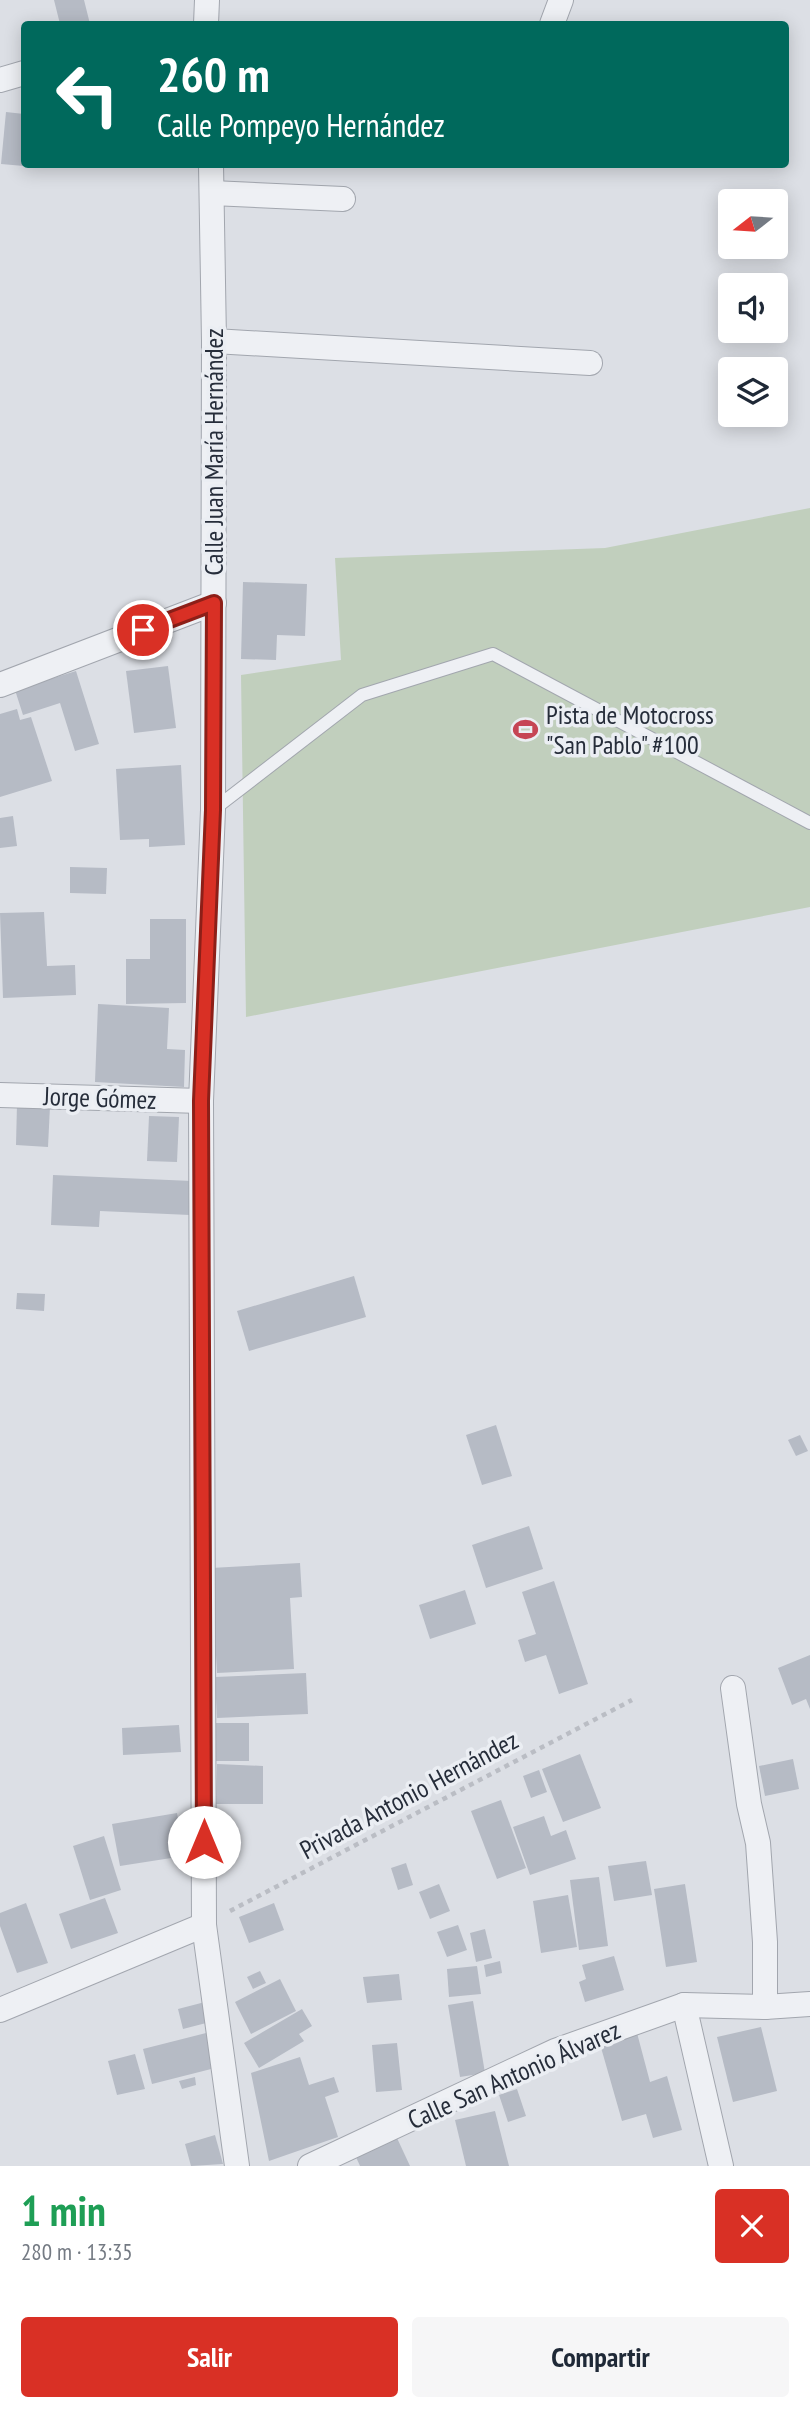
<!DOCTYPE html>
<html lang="es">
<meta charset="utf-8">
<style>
:root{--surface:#fff;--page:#f6f6f7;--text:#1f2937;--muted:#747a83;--accent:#d93025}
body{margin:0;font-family:"PT Sans Narrow",sans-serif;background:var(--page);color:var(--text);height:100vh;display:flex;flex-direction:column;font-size:26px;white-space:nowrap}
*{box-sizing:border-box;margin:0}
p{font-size:23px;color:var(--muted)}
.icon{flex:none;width:38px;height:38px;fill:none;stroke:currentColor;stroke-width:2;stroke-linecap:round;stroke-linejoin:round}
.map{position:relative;height:2166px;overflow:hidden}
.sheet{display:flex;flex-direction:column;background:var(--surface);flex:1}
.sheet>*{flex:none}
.top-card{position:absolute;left:21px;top:21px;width:768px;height:147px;border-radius:7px;box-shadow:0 4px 18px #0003;background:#00695c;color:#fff;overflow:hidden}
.needle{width:46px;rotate:253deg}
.tools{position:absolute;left:718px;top:189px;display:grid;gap:14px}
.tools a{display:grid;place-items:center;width:70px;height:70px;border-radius:7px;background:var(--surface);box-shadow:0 4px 18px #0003;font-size:35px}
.pin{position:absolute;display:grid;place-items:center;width:60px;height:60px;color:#fff;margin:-30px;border:4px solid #fff;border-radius:50%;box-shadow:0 2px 7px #0007}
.me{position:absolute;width:77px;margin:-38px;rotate:0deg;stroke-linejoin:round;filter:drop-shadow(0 0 5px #0008)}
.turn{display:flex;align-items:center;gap:24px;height:147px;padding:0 21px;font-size:32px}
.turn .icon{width:91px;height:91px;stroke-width:2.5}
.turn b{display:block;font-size:49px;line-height:60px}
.round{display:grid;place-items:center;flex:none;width:74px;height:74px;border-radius:7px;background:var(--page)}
.overview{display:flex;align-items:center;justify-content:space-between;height:119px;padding:0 21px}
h1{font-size:42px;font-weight:700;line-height:52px;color:#1e9e55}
.cta{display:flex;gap:14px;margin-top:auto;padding:14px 21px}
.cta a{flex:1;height:80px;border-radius:7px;background:var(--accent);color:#fff;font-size:28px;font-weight:700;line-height:80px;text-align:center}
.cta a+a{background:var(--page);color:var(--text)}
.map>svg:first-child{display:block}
.green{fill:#c1cfbd}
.building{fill:#b6bbc5}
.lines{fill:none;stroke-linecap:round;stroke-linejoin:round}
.service-casing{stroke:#a2a6ae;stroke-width:14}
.minor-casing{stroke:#a2a6ae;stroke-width:26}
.path{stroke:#babdc4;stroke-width:4.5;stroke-dasharray:5 5;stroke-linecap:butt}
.service{stroke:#eef0f4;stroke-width:12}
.minor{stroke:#eef0f4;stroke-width:24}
.route-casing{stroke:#8d1f18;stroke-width:18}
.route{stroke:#d93025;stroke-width:12}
.labels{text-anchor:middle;stroke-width:7;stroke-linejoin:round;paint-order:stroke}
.street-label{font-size:26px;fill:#262d3a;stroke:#ebeef3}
.poi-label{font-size:26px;fill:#262d3a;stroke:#ebeef3;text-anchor:start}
</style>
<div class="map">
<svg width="810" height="2166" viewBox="0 0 810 2166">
<rect width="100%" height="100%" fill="#dcdfe5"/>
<path class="green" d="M810,508V907L246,1017L241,675L341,660L335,558L605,548Z"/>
<g class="building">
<path d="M54,0H84L90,24H60Z"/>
<path d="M6,112L24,114V166L1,164Z"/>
<path d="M243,582L307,584L305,636L277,635L276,660L241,659Z"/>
<path d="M168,666L176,728L134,733L126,671Z"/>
<path d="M76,671L99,744L75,751L60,703L23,715L15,690Z"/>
<path d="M17,709L20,720L31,717L52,781L0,797V714Z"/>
<path d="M181,765L185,845L149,847V839L120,840L116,769Z"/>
<path d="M13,816L17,846L0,848V818Z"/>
<path d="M70,867L107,868L106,894L70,893Z"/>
<path d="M44,912L47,966L75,965L76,995L3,998L0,913Z"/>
<path d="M150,919H186V1003L126,1004V959H150Z"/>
<path d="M98,1004L169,1008L167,1049L185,1050L184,1087L95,1082Z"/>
<path d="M17,1104L50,1106L48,1147L16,1145Z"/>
<path d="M149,1116L179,1117L177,1162L147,1161Z"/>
<path d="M53,1175L192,1181L190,1215L100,1211L99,1227L51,1225Z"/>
<path d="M354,1276L366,1317L249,1351L237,1311Z"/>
<path d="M17,1293L45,1294L44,1311L16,1309Z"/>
<path d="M496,1425L512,1476L482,1485L466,1435Z"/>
<path d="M800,1435L808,1451L796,1456L788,1440Z"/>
<path d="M529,1526L543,1569L486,1588L472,1545Z"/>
<path d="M300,1563L302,1597L290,1598L294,1669L217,1673L211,1568Z"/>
<path d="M554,1581L588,1684L559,1694L546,1655L525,1662L518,1640L536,1634L522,1592Z"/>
<path d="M465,1590L476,1624L430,1639L419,1605Z"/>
<path d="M810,1655V1709L806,1699L792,1705L778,1668Z"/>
<path d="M306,1673L308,1714L217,1718L215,1677Z"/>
<rect x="215" y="1723" width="34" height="38"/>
<path d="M179,1725L181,1752L123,1755L122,1728Z"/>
<path d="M580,1754L601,1808L563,1822L542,1769Z"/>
<path d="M793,1759L799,1789L765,1796L759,1766Z"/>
<path d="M217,1764L263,1766V1804H216Z"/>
<path d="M539,1770L547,1792L531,1798L523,1776Z"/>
<path d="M501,1800L526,1868L497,1879L471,1811Z"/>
<path d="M177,1813L184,1856L120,1866L112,1824Z"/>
<path d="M544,1816L551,1836L566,1830L576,1859L530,1875L513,1827Z"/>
<path d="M104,1836L121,1890L90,1900L73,1846Z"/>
<path d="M646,1861L652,1895L614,1901L608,1866Z"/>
<path d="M406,1863L413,1885L398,1890L391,1868Z"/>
<path d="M599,1877L608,1946L579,1950L570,1880Z"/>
<path d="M439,1884L450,1911L430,1919L419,1892Z"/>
<path d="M685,1884L697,1962L666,1967L654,1889Z"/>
<path d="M568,1895L577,1947L541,1953L533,1901Z"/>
<path d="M105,1898L118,1933L71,1949L59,1914Z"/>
<path d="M26,1903L48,1963L17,1973L0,1926V1913Z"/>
<path d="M274,1903L284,1930L249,1943L239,1917Z"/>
<path d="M458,1925L467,1950L447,1957L437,1932Z"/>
<path d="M485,1929L492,1958L476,1962L470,1933Z"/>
<path d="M614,1956L624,1990L585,2002L579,1982L586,1979L582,1965Z"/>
<path d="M500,1961L502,1973L486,1977L484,1965Z"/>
<path d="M477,1966L481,1994L449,1997L447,1969Z"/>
<path d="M260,1971L266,1983L253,1989L247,1977Z"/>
<path d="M399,1974L402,2000L367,2003L363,1977Z"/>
<path d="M280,1979L296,2011L251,2034L235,2002Z"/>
<path d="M473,2001L485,2073L460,2077L448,2005Z"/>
<path d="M205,2002L210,2022L183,2029L178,2009Z"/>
<path d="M302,2009L312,2026L299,2034L304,2041L259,2068L244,2043Z"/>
<path d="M761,2027L777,2091L733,2102L717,2037Z"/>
<path d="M210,2032L219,2067L152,2084L143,2049Z"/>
<path d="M637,2033L650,2082L667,2076L682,2130L653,2138L646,2114L622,2121L600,2044Z"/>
<path d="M397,2043L402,2090L376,2092L372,2045Z"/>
<path d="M135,2054L145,2089L117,2095L108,2061Z"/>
<path d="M300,2057L309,2085L334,2077L339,2092L325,2097L338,2137L269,2161L251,2073Z"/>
<path d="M195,2077L196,2085L182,2089L179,2081Z"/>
<path d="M517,2089L526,2116L508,2122L499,2095Z"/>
<path d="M495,2111L509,2166H466L455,2120Z"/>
<path d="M215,2135L223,2164L191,2166L185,2144Z"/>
<path d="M397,2138L410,2166H360L356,2157Z"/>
</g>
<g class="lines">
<defs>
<path id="service" d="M213,810L362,695L493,654L810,823"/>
<g id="minor">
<path d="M206,24L207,0"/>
<path d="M552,24L561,0"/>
<path d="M0,80L24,73"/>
<path d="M211,164L214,341L213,810L201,1101L204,1925L237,2166"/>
<path d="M212,193L343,199"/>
<path d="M214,341L590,363"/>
<path d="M0,685L214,603"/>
<path d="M0,1095L201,1101"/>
<path d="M733,1688L749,1804L758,1843L765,1942V2007"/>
<path d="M684,2005L721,2166"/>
<path d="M0,2010L204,1925"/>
<path d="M310,2166L555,2051L684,2005L765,2007L810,2004"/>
</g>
</defs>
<use href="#service" class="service-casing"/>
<use href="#minor" class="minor-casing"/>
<path class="path" d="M230,1911L632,1700"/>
<use href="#service" class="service"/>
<use href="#minor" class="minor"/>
</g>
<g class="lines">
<defs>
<path id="route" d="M143,630L214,603L213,810L201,1101L204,1842"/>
</defs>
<use href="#route" class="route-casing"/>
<use href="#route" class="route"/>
</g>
<defs>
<symbol id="stadium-bare" viewBox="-9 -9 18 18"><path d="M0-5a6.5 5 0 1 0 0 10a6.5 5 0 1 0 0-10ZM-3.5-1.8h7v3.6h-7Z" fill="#c64555" stroke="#ebeef3" stroke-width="2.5" paint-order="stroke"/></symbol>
</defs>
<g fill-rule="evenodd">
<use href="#stadium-bare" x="508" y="712" width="35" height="35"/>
</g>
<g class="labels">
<g class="street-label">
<text transform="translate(214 452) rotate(-90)" y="9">Calle Juan María Hernández</text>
<text transform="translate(100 1098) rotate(2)" y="9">Jorge Gómez</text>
<text transform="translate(409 1795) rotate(-28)" y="9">Privada Antonio Hernández</text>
<text transform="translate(514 2075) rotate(-24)" y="9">Calle San Antonio Álvarez</text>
</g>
<g class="poi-label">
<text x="546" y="724">Pista de Motocross<tspan x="546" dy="30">"San Pablo" #100</tspan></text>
</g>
</g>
</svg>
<div class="tools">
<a><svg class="needle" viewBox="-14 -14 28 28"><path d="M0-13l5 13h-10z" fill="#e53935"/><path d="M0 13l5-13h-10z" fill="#747a83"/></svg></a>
<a><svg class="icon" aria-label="sound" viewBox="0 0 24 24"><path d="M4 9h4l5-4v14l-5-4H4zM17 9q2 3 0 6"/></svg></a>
<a><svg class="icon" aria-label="layers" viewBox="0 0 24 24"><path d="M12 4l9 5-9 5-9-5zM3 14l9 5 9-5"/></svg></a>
</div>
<div class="pin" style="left:143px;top:630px;background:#d93025"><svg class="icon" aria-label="arrive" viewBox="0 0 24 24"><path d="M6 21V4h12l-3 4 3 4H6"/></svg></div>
<svg class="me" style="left:204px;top:1842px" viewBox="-20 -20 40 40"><circle r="19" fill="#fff"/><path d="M0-13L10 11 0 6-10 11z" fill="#d93025"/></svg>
<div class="top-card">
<div class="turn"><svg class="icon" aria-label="left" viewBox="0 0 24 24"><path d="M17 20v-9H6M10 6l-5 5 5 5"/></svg><div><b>260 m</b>Calle Pompeyo Hernández</div></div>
</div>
</div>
<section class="sheet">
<div class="overview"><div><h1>1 min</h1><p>280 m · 13:35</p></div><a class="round" style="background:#d93025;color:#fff"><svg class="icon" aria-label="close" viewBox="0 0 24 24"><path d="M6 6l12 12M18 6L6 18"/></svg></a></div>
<div class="cta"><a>Salir</a><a>Compartir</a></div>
</section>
